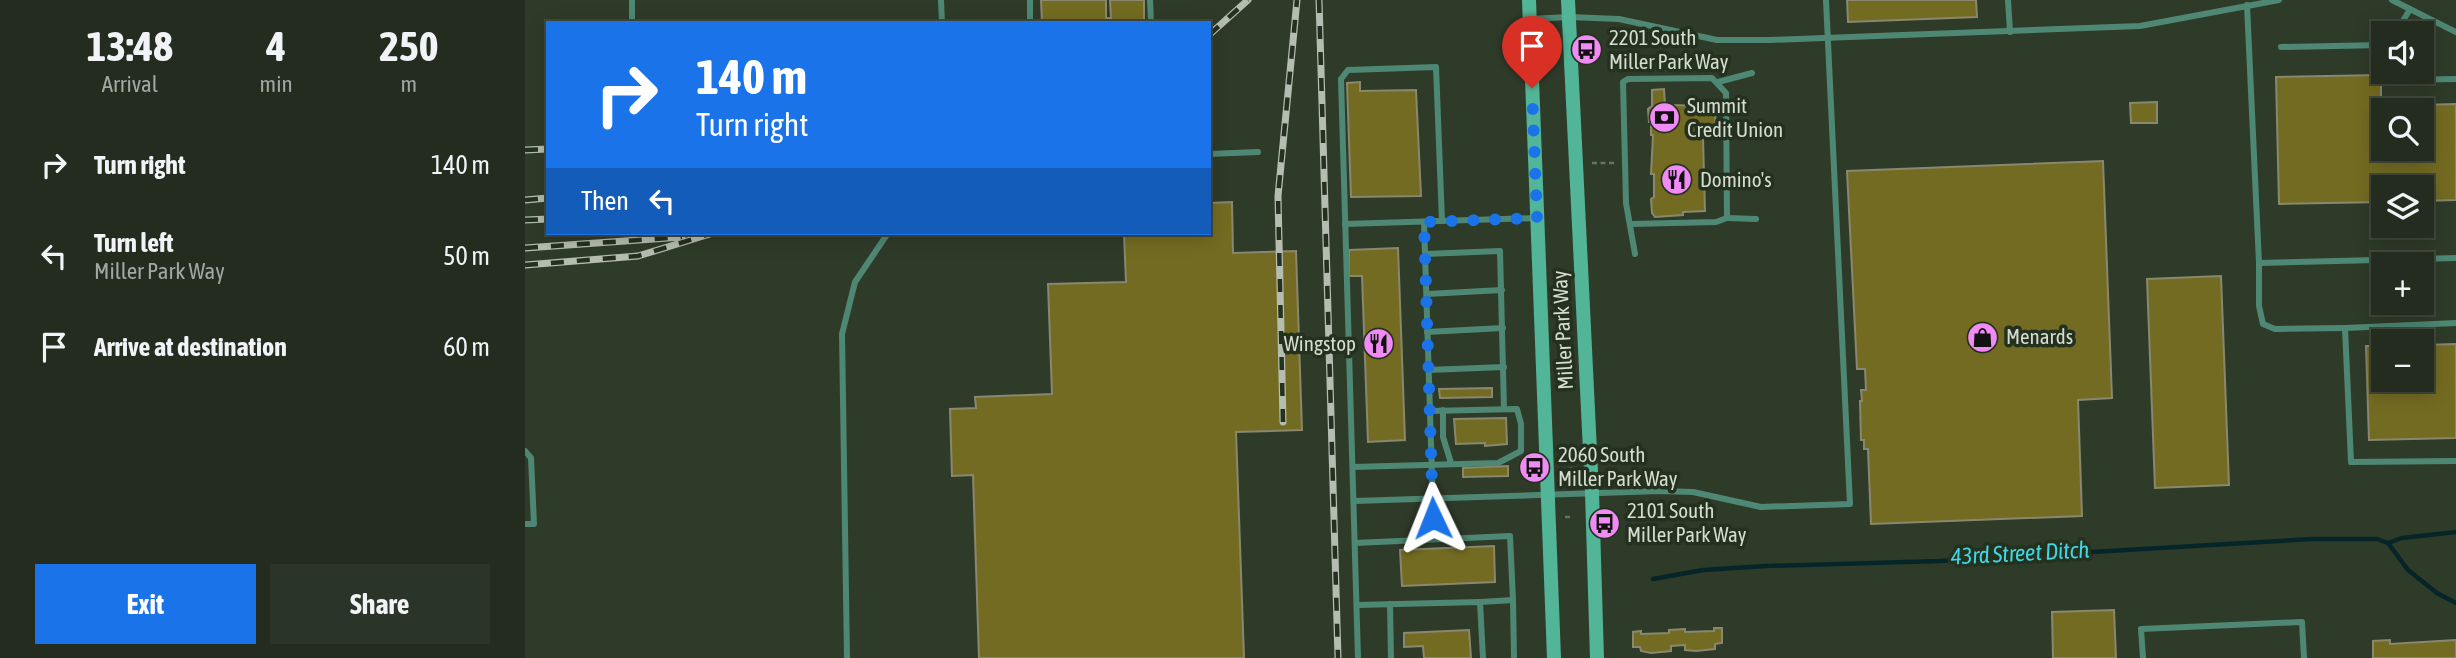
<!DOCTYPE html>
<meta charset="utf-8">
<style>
:root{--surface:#232c1f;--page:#2b3428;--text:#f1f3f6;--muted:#a3a7a4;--line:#40483d;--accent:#1a73e8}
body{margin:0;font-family:"Asap Condensed",sans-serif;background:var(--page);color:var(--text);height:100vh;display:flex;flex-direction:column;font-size:26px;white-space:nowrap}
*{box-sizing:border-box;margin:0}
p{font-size:23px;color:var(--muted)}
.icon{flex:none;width:38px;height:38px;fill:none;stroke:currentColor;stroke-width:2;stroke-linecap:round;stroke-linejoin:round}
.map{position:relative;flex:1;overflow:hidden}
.side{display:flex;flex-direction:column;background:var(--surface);width:525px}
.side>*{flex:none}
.top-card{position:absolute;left:21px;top:21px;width:665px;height:214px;border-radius:0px;box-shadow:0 4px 18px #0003,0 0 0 2px var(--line);background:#1a73e8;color:#fff;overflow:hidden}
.fabs{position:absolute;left:1846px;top:21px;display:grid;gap:14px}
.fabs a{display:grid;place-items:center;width:63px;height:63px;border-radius:0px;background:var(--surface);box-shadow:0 4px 18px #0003,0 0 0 2px var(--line);font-size:35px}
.pin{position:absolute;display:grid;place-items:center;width:60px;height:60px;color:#fff;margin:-72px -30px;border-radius:50% 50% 50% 0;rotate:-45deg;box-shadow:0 0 7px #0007}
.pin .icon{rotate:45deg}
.me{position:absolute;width:77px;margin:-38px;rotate:358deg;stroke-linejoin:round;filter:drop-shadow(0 0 5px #0008)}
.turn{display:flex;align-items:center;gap:24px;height:147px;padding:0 35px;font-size:32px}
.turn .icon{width:91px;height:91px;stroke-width:2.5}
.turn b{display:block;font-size:49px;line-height:60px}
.then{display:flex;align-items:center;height:66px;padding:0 35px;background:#0003;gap:14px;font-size:26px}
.eta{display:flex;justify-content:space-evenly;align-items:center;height:119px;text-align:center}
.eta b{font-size:42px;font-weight:700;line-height:49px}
.cta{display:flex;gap:14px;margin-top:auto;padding:14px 35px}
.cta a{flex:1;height:80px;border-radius:0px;background:var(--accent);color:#fff;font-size:28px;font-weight:700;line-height:80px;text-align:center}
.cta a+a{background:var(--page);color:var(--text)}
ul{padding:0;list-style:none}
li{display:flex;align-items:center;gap:21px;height:91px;padding:0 35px}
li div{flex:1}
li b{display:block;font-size:26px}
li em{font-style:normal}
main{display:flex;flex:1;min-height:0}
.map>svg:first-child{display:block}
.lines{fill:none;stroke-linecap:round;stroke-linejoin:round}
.stream{stroke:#052528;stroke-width:4.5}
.building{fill:#746b22;stroke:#89876e;stroke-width:2;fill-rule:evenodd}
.path{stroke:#677262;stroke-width:2.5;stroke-dasharray:5 3.5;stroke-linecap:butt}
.lane{stroke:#4e8874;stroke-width:6}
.secondary{stroke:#53b597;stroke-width:14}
.rail-casing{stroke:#b4bdb0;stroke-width:7}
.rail{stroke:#25311f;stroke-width:4.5;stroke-dasharray:13;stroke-linecap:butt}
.route{stroke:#1a73e8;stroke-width:12;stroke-dasharray:0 21.6}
.labels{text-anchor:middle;stroke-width:7;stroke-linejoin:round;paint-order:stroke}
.poi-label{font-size:21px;fill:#d5ddd1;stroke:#25311f;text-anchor:start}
.street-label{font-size:21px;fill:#d5ddd1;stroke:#25311f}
.water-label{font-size:23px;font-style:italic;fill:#40d6e4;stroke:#25311f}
</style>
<main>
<section class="side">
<div class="eta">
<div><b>13:48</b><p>Arrival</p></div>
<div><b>4</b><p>min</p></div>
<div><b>250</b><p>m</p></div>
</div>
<ul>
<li><svg class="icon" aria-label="right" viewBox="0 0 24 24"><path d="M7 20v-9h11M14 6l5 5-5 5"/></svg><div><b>Turn right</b></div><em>140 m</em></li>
<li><svg class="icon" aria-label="left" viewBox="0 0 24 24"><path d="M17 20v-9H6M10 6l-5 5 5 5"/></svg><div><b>Turn left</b><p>Miller Park Way</p></div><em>50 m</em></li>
<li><svg class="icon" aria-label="arrive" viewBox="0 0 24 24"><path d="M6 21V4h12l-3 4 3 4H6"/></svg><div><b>Arrive at destination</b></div><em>60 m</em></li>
</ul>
<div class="cta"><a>Exit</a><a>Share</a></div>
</section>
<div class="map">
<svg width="1931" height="658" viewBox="0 0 1931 658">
<rect width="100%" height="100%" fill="#2f3b29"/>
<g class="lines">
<g class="stream">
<path d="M1863,543L1877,538L1931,532"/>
<path d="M1128,579L1178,570L1240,566L1415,561L1787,539H1852L1863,543L1883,570L1912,593L1931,603"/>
</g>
</g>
<g class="building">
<path d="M516,0H581V18H586L585,0H619V23H517Z"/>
<path d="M1322,0H1451L1452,17L1323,22Z"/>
<path d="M1856,75V106L1931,104V200L1897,201V187H1858V202L1754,204L1751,77ZM1858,110H1897V149H1858Z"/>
<path d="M835,82V91L891,90L896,196L826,197L822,83Z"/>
<path d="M1139,89L1140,105L1190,106L1191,138H1178L1180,211L1158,212V215L1130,217L1127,213L1126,199L1129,197V174H1126L1128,135H1126V122H1124L1123,109L1127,106V90Z"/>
<path d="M1632,102V123H1606L1605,103Z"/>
<path d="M1578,161L1587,398L1553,400L1557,516L1346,524L1343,449H1339V440H1336L1335,401H1337L1336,390H1341L1340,369H1332L1322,171Z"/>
<path d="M707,202L708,253L771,251L777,430L711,432L719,658H454L448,475L427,476L425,409L451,408L450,397L527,394L523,284L601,282L599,233H684V203Z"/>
<path d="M873,248L880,440L843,442L837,276H824V250Z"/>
<path d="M1696,276L1704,485L1630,488L1622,279Z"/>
<path d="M1931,344V438L1844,440L1841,346H1858V380H1897V345Z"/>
<path d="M967,388V397L915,398L914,389Z"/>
<path d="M981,418L982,444L960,446V443L931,444L929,419Z"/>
<path d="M983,466V476L938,477V468Z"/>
<path d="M969,546L970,582L877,586L875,550Z"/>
<path d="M1589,610L1591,658H1528L1527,612Z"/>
<path d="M1189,628H1197V643L1190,644V649L1171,651L1160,650V645L1146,646V651L1126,653L1116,651L1115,647H1108V632L1116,631V634L1144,633V630L1160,629V632L1189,631Z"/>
<path d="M944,630L946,658H899L898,646L879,647V633Z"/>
<path d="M1865,640V644L1931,640V658H1848V641Z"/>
</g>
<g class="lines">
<g class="path">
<path d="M1024,41H1027"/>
<path d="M1067,163H1090"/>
<path d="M1043,469L1047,468"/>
<path d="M1040,517H1045"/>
</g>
<g class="lane">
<path d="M416,0L417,23"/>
<path d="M505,0V23"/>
<path d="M625,0L626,23"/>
<path d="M1483,0L1485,32"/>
<path d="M1867,0L1931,32"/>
<path d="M1722,5L1734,263L1931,258"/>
<path d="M1005,19L1044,17L1094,19L1192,40H1245L1615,26L1754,0"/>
<path d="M107,23V0"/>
<path d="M1871,33L1885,9"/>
<path d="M1756,47L1858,45"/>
<path d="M1867,72L1877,80L1931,79"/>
<path d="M1193,82L1227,73"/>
<path d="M684,154L733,152"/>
<path d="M1202,218L1231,219"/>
<path d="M899,222L909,539"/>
<path d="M820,224L1012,218"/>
<path d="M1106,224L1191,222L1202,218L1201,93L1187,78L1103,79L1098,82L1101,203L1110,254"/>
<path d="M900,254L975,251L979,409"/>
<path d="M1734,263V306L1738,324L1750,329L1820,328"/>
<path d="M902,294L977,290"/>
<path d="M1931,323L1820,328L1826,462L1931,461"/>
<path d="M902,332L978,328"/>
<path d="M903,370L979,367"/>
<path d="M918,410V437L926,463"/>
<path d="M0,451L6,458L9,524H0"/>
<path d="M828,467L973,463L996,451V424L992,409L905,411"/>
<path d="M829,501L1135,491L1168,492L1236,507L1325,504L1301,0"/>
<path d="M830,543L985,536L988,600"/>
<path d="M955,602L988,600L989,658"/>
<path d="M865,604L866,658"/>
<path d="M832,605L955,602L958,658"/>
<path d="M322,658L317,334L330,282L363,233"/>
<path d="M833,658L816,79L823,70L911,67L917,221"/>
<path d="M1618,658L1616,629L1777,622L1779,658"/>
</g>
<g class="secondary">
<path d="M1004,0L1029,658"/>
<path d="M1043,0L1067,492L1072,658"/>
</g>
<defs>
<g id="rail">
<path d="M794,0L813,658"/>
<path d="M684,35L723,0"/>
<path d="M0,150L23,149"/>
<path d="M0,200L23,198"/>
<path d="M0,220L23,219"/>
<path d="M0,248L157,237"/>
<path d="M0,265L113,256L188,233"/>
<path d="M758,422L753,196L772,0"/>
</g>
</defs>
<use href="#rail" class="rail-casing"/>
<use href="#rail" class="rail"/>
</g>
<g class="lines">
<path class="route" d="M908,518L899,222L1012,218L1007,88"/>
</g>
<defs>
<symbol id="bus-disc" viewBox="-11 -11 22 22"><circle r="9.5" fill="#f08bf5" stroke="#25311f"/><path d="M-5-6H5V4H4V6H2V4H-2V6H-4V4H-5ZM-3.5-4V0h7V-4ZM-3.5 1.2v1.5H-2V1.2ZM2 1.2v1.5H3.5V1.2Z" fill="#111"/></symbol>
<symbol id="bank-disc" viewBox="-11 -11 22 22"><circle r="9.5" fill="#f08bf5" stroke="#25311f"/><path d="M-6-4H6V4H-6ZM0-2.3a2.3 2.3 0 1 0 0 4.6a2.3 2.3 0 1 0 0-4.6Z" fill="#111"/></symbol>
<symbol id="restaurant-disc" viewBox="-11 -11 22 22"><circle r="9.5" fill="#f08bf5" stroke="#25311f"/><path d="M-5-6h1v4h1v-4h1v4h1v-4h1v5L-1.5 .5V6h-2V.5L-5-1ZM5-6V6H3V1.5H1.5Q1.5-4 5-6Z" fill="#111"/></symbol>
<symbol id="shop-disc" viewBox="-11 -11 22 22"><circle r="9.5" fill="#f08bf5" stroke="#25311f"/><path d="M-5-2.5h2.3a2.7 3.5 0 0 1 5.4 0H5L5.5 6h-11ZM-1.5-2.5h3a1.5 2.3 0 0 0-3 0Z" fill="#111"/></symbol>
</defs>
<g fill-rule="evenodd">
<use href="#bus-disc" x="1044" y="32" width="35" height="35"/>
<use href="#bank-disc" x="1122" y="100" width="35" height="35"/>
<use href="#restaurant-disc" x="1134" y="162" width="35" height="35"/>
<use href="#shop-disc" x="1440" y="320" width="35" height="35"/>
<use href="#restaurant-disc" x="836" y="326" width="35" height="35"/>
<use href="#bus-disc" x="992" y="450" width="35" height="35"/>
<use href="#bus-disc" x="1062" y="506" width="35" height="35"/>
</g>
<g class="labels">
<g class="poi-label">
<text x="1084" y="45">2201 South<tspan x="1084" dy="24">Miller Park Way</tspan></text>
<text x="1162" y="113">Summit<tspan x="1162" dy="24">Credit Union</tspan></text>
<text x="1175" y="187">Domino's</text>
<text x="1481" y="344">Menards</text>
<text x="831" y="351" text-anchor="end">Wingstop</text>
<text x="1033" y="462">2060 South<tspan x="1033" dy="24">Miller Park Way</tspan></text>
<text x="1102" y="518">2101 South<tspan x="1102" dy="24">Miller Park Way</tspan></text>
</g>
<g class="street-label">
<text transform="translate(1038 330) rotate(-93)" y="7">Miller Park Way</text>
</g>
<g class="water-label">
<text transform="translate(1495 553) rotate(-3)" y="8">43rd Street Ditch</text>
</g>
</g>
</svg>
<div class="fabs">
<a><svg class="icon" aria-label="sound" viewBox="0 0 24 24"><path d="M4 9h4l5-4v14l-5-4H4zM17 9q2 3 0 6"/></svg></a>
<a><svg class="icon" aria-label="search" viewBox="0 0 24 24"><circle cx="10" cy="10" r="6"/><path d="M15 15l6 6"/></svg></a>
<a><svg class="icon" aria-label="layers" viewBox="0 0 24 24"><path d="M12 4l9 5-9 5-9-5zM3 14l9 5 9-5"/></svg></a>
<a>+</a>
<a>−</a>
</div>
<div class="pin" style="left:1007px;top:88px;background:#d93025"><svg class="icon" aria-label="arrive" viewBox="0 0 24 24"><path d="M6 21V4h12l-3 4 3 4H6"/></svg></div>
<svg class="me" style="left:908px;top:518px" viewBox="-20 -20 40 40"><path d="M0-17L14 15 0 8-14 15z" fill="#1a73e8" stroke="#fff" stroke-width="4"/></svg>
<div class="top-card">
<div class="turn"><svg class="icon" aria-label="right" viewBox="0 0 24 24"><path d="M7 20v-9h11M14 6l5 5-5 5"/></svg><div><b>140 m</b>Turn right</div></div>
<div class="then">Then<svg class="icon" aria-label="left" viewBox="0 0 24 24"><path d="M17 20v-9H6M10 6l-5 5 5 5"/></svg></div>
</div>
</div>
</main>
